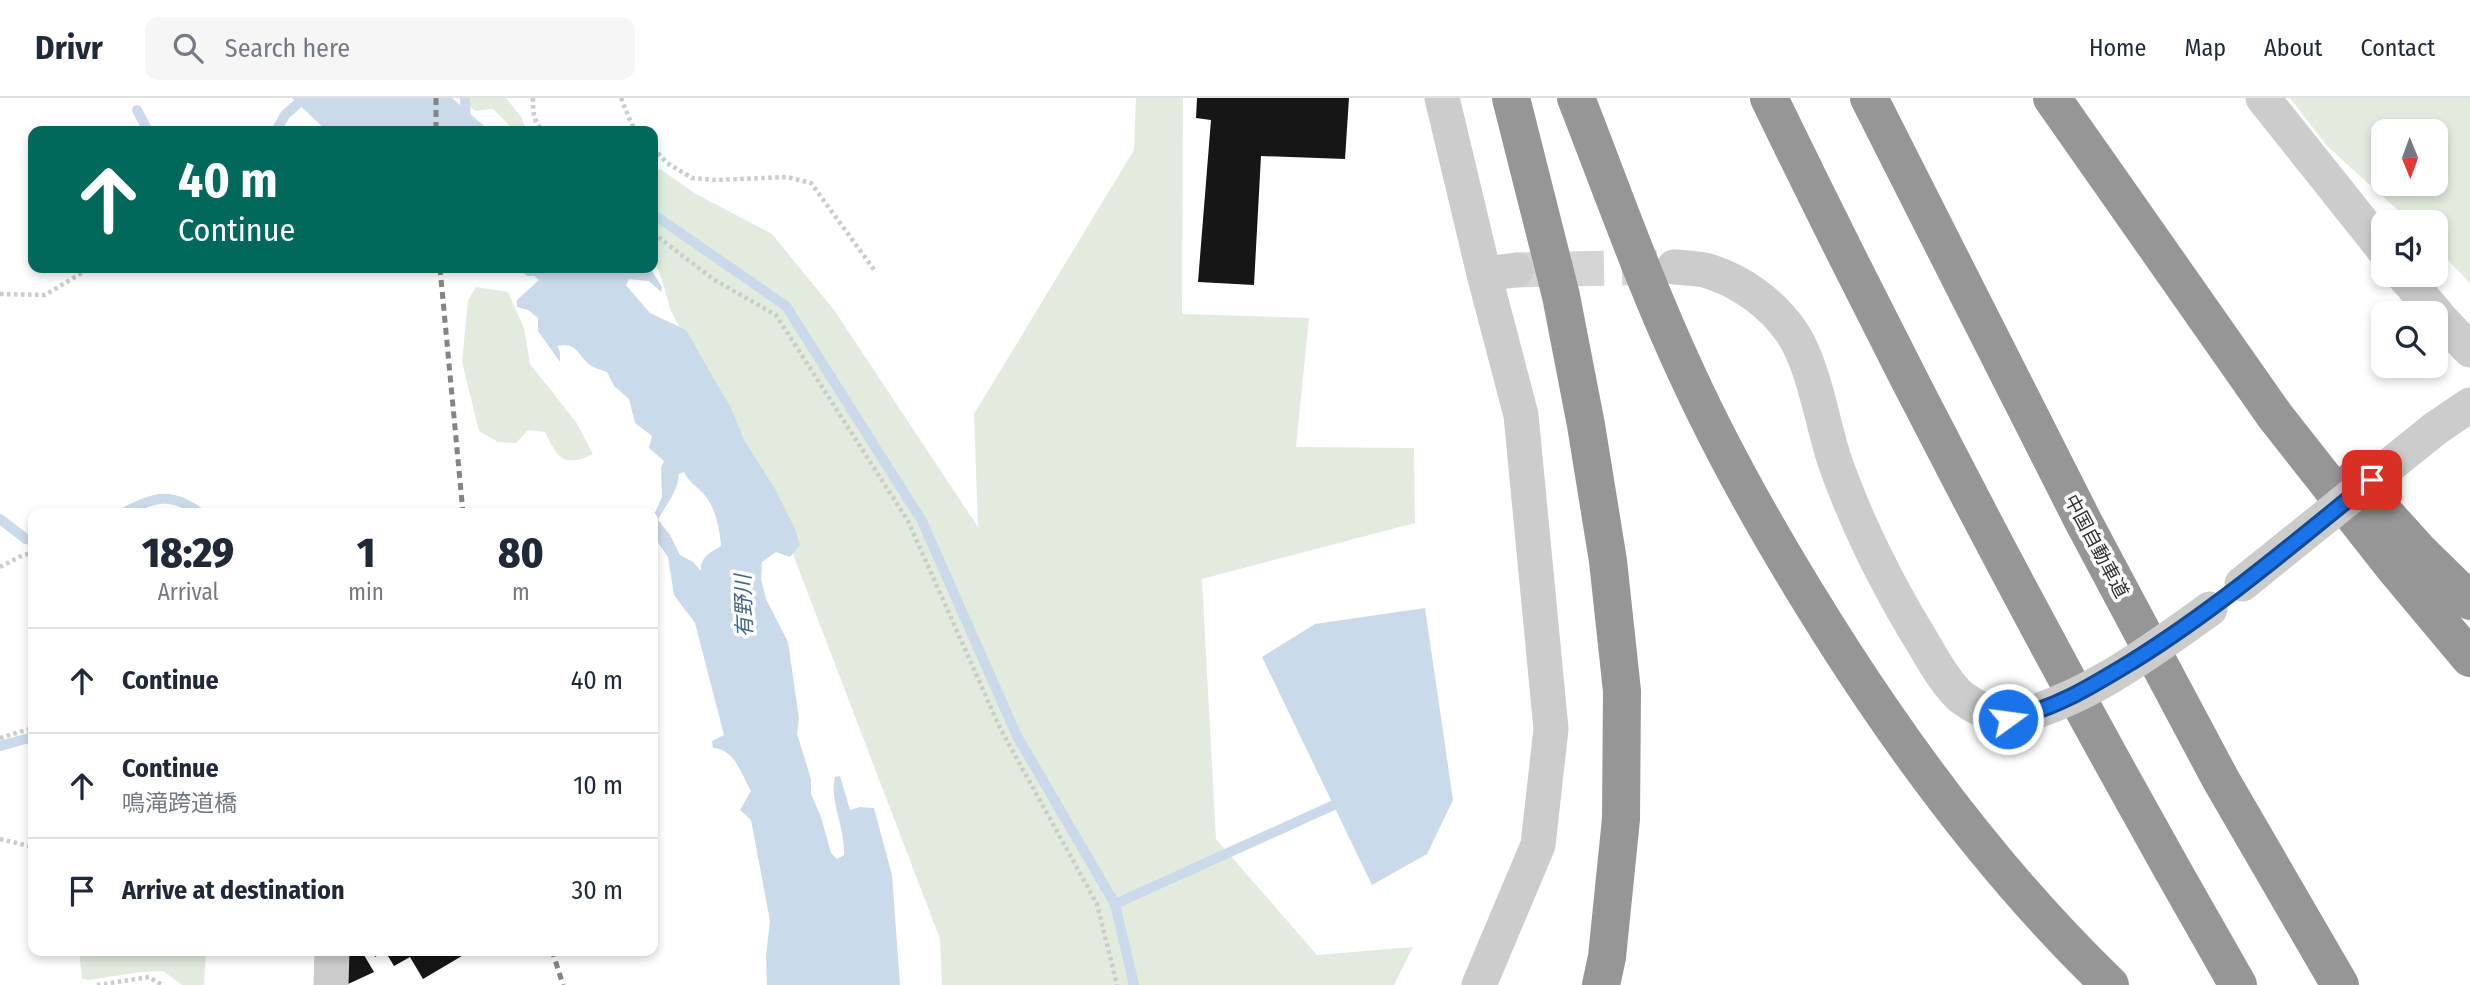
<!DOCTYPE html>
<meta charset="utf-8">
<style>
:root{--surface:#fff;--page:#f6f6f7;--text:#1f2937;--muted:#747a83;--line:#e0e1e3}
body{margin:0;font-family:"Fira Sans Condensed","Noto Sans JP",sans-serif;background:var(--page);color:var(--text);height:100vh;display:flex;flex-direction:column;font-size:26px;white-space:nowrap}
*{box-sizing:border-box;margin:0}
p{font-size:23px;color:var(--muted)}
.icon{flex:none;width:38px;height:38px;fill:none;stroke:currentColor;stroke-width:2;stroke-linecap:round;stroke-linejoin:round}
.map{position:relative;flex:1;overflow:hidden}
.sheet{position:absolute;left:28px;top:410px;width:630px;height:448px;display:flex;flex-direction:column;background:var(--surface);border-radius:14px;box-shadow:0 4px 10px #0003}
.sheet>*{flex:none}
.guide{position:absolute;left:28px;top:28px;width:630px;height:147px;border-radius:14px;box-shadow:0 4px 10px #0003;background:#00695c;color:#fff;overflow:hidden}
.needle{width:46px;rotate:179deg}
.fabs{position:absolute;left:2371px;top:21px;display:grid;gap:14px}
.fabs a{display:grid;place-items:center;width:77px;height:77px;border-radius:14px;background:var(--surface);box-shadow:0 4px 10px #0003;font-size:35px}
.pin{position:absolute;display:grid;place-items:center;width:60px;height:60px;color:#fff;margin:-30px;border-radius:14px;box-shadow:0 4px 10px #0006}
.me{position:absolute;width:77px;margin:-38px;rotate:76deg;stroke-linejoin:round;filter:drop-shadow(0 0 5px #0008)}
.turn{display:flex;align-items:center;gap:24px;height:147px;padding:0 35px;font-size:32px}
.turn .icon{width:91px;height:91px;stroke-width:2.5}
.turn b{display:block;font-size:49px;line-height:60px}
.eta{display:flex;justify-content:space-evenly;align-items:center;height:119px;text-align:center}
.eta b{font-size:42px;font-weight:800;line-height:49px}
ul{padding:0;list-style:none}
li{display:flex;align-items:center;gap:21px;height:105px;padding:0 35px;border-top:2px solid var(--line)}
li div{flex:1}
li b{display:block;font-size:26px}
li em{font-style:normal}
header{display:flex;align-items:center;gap:42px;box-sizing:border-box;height:98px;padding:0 35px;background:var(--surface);border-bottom:2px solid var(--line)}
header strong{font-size:33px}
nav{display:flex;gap:38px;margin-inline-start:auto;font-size:24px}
.search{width:490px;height:63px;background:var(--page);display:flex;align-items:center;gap:18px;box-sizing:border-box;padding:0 24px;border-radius:14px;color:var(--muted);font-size:26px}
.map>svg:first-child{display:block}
.green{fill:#e3ebde;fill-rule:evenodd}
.water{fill:#cbdaea;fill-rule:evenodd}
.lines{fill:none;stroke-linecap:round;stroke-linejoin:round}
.stream{stroke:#cbdaea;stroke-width:10}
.building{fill:#161616}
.minor-tunnel{stroke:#d5d5d5;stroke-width:35;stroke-dasharray:35 18;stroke-linecap:butt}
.path{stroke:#ccc;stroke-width:4.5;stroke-dasharray:3.5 3.5;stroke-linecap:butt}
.minor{stroke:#ccc;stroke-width:35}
.highway{stroke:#969696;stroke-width:38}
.rail{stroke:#848484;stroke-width:5;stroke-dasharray:7 5;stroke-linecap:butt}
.minor-bridge{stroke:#ccc;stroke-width:35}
.route-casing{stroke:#114b97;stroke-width:18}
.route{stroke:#1a73e8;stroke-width:12}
.labels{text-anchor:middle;stroke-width:7;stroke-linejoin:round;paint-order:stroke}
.street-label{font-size:19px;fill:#2f2f2f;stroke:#fff}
.water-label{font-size:21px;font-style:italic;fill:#41678d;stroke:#fff}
</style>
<header>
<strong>Drivr</strong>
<div class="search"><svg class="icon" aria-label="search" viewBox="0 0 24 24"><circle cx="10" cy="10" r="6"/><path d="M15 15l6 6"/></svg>Search here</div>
<nav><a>Home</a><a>Map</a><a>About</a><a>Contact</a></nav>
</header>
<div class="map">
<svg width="2470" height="887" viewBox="0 0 2470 887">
<rect width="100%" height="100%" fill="#fff"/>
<g class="green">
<path d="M461,0H506L522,20L526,33H515L493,11L475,13Z"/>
<path d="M1136,0H1183L1182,216L1309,220L1296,349L1414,350L1415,425L1202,481L1216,741L1317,857L1413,849L1394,887H942L940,841L783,430L671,213L659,173L653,163V76L660,71L696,96L772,136L834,212L978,429L974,316L1134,52Z"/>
<path d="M2290,0H2470V185L2436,150V124H2411L2327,48ZM2384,33H2436V86H2384Z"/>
<path d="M476,189L508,194L524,230L530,266L576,324L593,356C564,370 558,361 545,334L528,332L516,345L498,344L479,333L462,264L468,202Z"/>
<path d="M79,852H206L204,887H182L163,873L141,874L88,882L82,880Z"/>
</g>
<g class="water">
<path d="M292,0H452L490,33H327Z"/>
<path d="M518,170H650L662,189L661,194L649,183L629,181L626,187L650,215L686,232L731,310L744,342L775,391L795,431L800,447L790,459L776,454L762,464L761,481L766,501L788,544L799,620L797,636L811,681V696L821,719L831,755L837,761L844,757C845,729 829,702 835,679L840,678L850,712L860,709L874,710L892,777L900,887H767L766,858L770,823L751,722L740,712L751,693C741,676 735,651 713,650L712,643L724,637L695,525L674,497L668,459L657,443L653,426V419L662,399L661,370L664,363L649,350L652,338L635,325L629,301L614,288L607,274C602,272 594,270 590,267C578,258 577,243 557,248L560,254V264L538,233V220L528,212L517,209V202L539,182L534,178H527ZM684,374C689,384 695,387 703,395C715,408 720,431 721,448C710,455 700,459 701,473L693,464L680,457L670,437L658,422C666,406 678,394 679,376Z"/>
<path d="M1425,510L1453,702L1427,756L1372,787L1262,559L1315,526Z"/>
</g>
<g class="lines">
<g class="stream">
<path d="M465,0L466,33"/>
<path d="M137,12L148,33"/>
<path d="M276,33L285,17L304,0"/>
<path d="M653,116L786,208L922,423L1017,638L1115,806"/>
<path d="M123,415C155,399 170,393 200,415"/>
<path d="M0,421L26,441L33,443"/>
<path d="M0,648L33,639"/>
<path d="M1134,887L1115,806L1334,707"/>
</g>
</g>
<g class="building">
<path d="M1197,0H1349L1345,61L1261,58L1254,187L1198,184L1211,22L1196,20Z"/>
<path d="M340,852H361L374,874L346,887Z"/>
<path d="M372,852H472L423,881L410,859L394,868L385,853L375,859Z"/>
</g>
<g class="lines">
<path class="minor-tunnel" d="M1516,172L1667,169"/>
<g class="path">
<path d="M533,0C533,14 533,23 543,33"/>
<path d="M621,0L632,27L638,33"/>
<path d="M653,50L667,65L692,80L716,82L787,79L811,85L875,173"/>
<path d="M653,135L713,181L776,217L908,423L1000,630L1097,806L1117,887"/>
<path d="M0,196L45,197L90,170"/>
<path d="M167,415H181"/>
<path d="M0,469L23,457L33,455"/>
<path d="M0,640L33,630"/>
<path d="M0,741L33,749"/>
<path d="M97,887L149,879L162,887"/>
</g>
<g class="minor">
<path d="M1442,0L1484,176L1516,172"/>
<path d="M2263,0L2384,152"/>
<path d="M1674,169C1686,170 1700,170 1711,174C1742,184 1772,206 1791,233C1814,266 1822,325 1835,364C1858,429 1890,492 1926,550C1935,566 1947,586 1960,598C1975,610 1989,615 2008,621"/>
<path d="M2403,177L2436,215"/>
<path d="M2436,216L2470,252"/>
<path d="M2436,330L2470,307"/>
<path d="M331,887L332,852"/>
<path d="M1479,887L1538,747L1551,631L1521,317L1484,176"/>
</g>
<g class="highway">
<path d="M1511,0L1561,198L1586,327L1608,463L1622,593L1621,721L1607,859L1601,887"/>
<path d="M1576,0C1612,92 1645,186 1687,276C1731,372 1785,464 1842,553C1920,674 2006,787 2110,887"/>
<path d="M1769,0C1915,301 2071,597 2238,887"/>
<path d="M1869,0L2083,423L2221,682L2340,887"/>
<path d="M2052,0L2275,318L2393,468L2470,560"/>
<path d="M2354,381L2418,452L2470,503"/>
</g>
<g class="rail">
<path d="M436,0V33"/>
<path d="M440,170L463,415"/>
<path d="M552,852L563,887"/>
</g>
<g class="minor-bridge">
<path d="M2242,486L2436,330"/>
<path d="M2008,621C2082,605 2149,555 2210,511"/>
</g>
</g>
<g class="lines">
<defs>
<path id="route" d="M2008,621C2055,611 2092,588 2133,563C2218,510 2294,445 2372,382"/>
</defs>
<use href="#route" class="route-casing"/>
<use href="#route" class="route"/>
</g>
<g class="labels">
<g class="street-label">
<text transform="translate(2097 448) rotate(62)" y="7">中国自動車道</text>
</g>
<g class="water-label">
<text transform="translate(744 508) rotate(-92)" y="7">有野川</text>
</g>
</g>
</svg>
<div class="fabs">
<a><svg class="needle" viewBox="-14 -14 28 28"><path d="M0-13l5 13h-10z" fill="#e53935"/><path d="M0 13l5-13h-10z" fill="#747a83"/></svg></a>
<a><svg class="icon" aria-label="sound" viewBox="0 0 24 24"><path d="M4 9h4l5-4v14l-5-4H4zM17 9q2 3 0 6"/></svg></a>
<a><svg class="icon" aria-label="search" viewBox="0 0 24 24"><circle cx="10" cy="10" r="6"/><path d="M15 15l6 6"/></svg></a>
</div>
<div class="pin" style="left:2372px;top:382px;background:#d93025"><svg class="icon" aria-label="arrive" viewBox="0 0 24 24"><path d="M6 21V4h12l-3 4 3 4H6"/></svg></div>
<svg class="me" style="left:2008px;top:621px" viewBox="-20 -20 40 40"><circle r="17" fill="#1a73e8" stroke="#fff" stroke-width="3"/><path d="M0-11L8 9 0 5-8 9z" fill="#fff"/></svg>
<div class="guide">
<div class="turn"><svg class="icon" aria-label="ahead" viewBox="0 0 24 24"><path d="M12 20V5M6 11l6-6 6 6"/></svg><div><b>40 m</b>Continue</div></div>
</div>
<section class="sheet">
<div class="eta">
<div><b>18:29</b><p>Arrival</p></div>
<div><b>1</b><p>min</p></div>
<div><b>80</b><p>m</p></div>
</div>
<ul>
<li><svg class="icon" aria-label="ahead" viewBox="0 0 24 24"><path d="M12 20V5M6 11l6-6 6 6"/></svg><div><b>Continue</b></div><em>40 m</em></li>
<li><svg class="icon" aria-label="ahead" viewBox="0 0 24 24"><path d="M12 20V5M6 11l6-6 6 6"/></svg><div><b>Continue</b><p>鳴滝跨道橋</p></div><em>10 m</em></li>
<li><svg class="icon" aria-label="arrive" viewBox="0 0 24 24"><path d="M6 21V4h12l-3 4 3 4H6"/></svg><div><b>Arrive at destination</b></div><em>30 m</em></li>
</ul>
</section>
</div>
